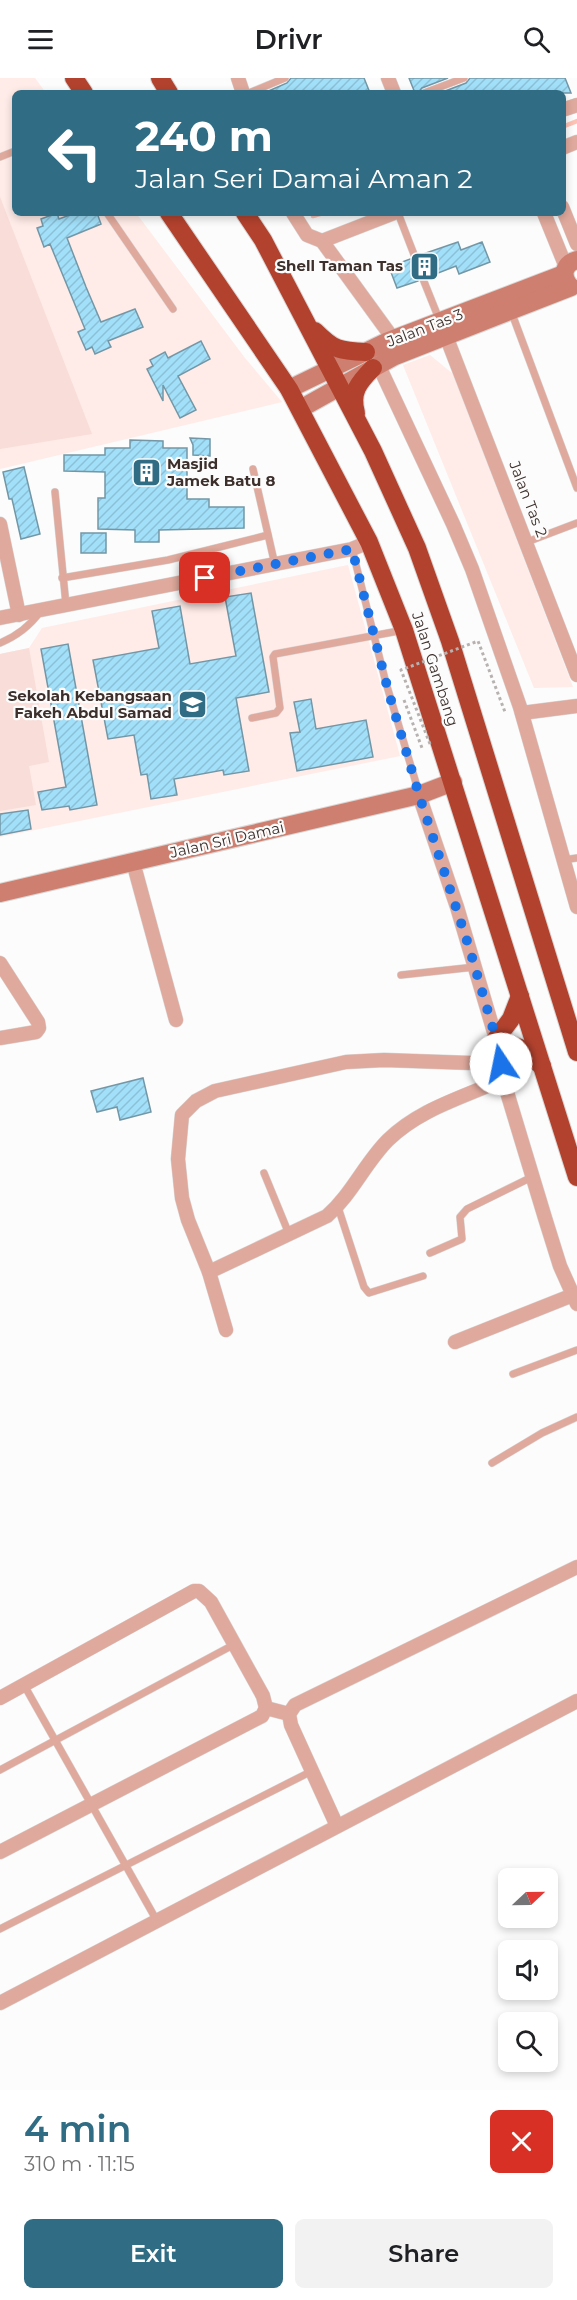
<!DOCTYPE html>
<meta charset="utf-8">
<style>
:root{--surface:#fff;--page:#f2f2f2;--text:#202124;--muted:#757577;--accent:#306c83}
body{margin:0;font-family:Montserrat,sans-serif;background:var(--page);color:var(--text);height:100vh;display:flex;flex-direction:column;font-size:22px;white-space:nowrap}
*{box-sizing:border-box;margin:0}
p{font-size:20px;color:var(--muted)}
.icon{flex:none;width:33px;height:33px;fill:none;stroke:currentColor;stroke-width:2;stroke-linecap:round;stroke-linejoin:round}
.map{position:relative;height:2012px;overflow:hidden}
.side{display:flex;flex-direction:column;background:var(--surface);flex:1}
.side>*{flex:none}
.hud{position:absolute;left:12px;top:12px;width:554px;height:126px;border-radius:9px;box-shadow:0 3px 9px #0003;background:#306c83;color:#fff;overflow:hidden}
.needle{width:39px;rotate:68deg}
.controls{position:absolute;left:498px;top:1790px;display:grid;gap:12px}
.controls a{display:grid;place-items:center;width:60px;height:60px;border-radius:9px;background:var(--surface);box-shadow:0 3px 9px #0003;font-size:30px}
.pin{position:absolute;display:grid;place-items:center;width:51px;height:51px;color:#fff;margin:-26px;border-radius:12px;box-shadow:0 3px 9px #0006}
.me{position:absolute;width:66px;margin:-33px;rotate:349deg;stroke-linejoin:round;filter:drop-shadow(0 0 4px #0008)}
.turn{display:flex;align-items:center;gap:21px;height:126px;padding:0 24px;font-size:27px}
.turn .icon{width:78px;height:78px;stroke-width:2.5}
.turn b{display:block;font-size:42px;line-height:51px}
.round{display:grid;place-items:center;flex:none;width:63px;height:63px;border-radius:9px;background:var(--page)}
.headline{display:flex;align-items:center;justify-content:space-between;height:102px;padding:0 24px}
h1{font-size:36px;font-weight:600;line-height:45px;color:var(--accent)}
.cta{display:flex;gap:12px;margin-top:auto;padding:12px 24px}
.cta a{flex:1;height:69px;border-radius:9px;background:var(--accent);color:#fff;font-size:24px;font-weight:600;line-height:69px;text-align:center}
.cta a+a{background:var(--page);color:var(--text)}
header{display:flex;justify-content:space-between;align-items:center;height:78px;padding:0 24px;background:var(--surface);font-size:27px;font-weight:600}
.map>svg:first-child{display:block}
.built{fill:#ffebe7}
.pitch{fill:#f8ddd8}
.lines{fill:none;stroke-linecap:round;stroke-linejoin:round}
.stream{stroke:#fec2b5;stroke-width:4.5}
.building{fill:url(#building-hatch);stroke:#7397a6;stroke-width:1.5}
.lane-casing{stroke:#d9d7d6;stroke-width:8}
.street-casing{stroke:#d9d7d6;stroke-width:15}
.secondary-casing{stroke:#d9d7d6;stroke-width:20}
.highway-casing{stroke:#d9d7d6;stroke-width:20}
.path{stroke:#b7b2b0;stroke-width:3;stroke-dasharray:3 3;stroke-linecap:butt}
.lane{stroke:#e0a99d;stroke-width:7}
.street{stroke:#e0a99d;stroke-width:14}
.secondary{stroke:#cf7f6f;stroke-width:18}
.highway{stroke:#b2422e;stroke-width:18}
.path-bridge{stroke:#b7b2b0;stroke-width:3;stroke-dasharray:3 3;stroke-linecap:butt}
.route{stroke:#1a73e8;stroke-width:10;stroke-dasharray:0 18}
.labels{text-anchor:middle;stroke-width:4.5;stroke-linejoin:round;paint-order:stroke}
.poi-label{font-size:15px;font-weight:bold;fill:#3d2f2b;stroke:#fbfcfb;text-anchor:end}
.street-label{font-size:15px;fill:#3d2f2b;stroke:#fbfcfb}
</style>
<header><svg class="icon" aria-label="menu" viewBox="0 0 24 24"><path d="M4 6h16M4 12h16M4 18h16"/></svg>Drivr<svg class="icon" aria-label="search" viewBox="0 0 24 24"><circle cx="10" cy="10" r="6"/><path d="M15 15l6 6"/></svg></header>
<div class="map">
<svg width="577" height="2012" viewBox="0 0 577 2012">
<defs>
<pattern id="building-hatch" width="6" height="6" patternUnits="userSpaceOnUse" patternTransform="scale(1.5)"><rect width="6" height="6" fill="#a2e0fa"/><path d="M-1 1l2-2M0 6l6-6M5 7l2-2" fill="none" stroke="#8cc0d6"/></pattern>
</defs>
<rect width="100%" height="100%" fill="#fbfcfb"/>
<g class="built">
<path d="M0,0H35L46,15H15V135H136L245,280L282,324L0,391Z"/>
<path d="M430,277L453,296L573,609L534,610L403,287Z"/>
<path d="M348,487L400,678L0,759V576L29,570L42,550Z"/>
</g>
<g class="pitch">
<path d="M0,119L92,356L0,371Z"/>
<path d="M29,570L49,684L29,688L36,727L0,733V576Z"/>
</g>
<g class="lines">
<g class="stream">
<path d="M562,49L577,43"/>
<path d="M313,138L323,135"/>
</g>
</g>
<g class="building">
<path d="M291,0H364L370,15H264L287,5Z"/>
<path d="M409,0H448L422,10L418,15H415Z"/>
<path d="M470,0H565L571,15H440L466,5Z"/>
<path d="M57,135L59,141L75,135H97L101,146L67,160L86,209L101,244L135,231L143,249L108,263L111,269L95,276L92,269L86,272L78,254L85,251L50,166L44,169L37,150L43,148L41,141Z"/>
<path d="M458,164L461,172L482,164L490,184L459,196L456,188L428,199L421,196L418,198V203L397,210L389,189L410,181L416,184L420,182V177Z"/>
<path d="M201,263L210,281L178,298L196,332L180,340L163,307V323L147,291L153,288L150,282L165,274L168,280Z"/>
<path d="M190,360L210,361V378L193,377V367Z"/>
<path d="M130,362L163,363V370H187V421H209V429H244V450L159,452V464H135V452L98,451V420H105V394L64,393V377H105V370H130Z"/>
<path d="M24,389L40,456L21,461L12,421H9L3,394Z"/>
<rect x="81" y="455" width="25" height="20"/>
<path d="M251,515L269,614L236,620L249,693L224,697L223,692L174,701L177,717L151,721L147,696L141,697L134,657L108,661L93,582L159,570L152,533L180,528L190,586L236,578L225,519Z"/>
<path d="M68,566L97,727L70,732L69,728L42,732L38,714L66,709L41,571Z"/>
<path d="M311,621L316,651L366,642L373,679L297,693L290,655L300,654L294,624Z"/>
<path d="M28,732L31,751L0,757V736Z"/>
<path d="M143,1000L151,1034L120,1042L117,1029L97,1034L91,1013Z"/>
</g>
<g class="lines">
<defs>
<g id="lane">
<path d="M249,15L285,0"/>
<path d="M424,15L464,0"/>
<path d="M0,79L15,73"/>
<path d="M107,135L173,231"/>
<path d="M398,135L415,179"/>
<path d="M423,201L439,241"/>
<path d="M511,233L577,410"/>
<path d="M253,391L275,487"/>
<path d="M55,414L66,527"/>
<path d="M527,464L577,445"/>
<path d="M352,471L386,605L419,715"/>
<path d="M62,500L168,482L268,457"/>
<path d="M0,565C17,558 29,549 40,534"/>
<path d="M252,640L276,635L280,630L273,579L275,576L404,552"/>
<path d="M563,782L577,780"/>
<path d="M401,897L475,889"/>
<path d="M264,1095L289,1156"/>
<path d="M338,1129L364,1209L369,1215L423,1198"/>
<path d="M430,1175L462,1161L460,1139L467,1131L532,1099"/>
<path d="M513,1296L577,1272"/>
<path d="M492,1385L542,1355L577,1339"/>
<path d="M24,1607L157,1843"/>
<path d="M0,1692L235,1566"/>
<path d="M0,1851L312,1693"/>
</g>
<g id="street">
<path d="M238,0L243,15"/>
<path d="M388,0L394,15"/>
<path d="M562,32L577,27"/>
<path d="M562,70L577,64"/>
<path d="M562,129L577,166"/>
<path d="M293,135L307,157L322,163L394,262"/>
<path d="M544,135L566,189"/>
<path d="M322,163L394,135"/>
<path d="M446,258L577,597"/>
<path d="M378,286L453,446L472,491L520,629L577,829"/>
<path d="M0,446L19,537"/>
<path d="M0,540L352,471L369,464"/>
<path d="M522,635L577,628"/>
<path d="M419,717L457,829L496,961L503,1001L545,1140L560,1188L577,1226"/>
<path d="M133,784L176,942"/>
<path d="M0,885L38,944L39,950L36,954L0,960"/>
<path d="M209,1194L327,1138C352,1116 365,1085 388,1062C421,1030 463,1020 503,1001"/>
<path d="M226,1252L209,1194L188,1142L182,1120L178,1081L182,1037L196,1023L215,1013L346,984L384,982L500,986"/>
<path d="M455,1264L573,1217"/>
<path d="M0,1620L194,1513H199L211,1524L263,1618L266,1630"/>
<path d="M337,1748L291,1647L289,1636L295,1627L577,1489"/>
<path d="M0,1774L262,1638L266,1630L289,1636"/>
<path d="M0,1925L577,1623"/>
</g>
<g id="secondary">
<path d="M568,206C561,196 565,185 577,182"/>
<path d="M289,311L386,264L564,196"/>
<path d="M300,331L395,278L571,209"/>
<path d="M0,815L419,717L453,704"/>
</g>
<g id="highway">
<path d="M74,0L84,15"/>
<path d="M160,0L169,15"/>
<path d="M169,135L289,311L369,464L404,552L577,1099"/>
<path d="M245,135L263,162L373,373L417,470L450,563L577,974"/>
<path d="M315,253C334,272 339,273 366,274"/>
<path d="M356,335C350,314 359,304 373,290"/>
<path d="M520,918L511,941L496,961L520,970L542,988"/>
</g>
</defs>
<use href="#lane" class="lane-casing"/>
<use href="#street" class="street-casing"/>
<use href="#secondary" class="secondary-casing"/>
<use href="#highway" class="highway-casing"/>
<path class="path" d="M404,622L422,670L424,669"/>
<use href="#lane" class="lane"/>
<use href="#street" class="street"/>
<use href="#secondary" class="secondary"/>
<use href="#highway" class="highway"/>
<path class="path-bridge" d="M430,666L401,592L478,563L505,634"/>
</g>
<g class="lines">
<path class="route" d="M205,500L352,471L388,612L419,717L469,869L496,961L501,986"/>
</g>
<defs>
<symbol id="building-square" viewBox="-11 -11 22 22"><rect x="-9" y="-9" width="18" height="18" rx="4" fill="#306c83" stroke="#fbfcfb"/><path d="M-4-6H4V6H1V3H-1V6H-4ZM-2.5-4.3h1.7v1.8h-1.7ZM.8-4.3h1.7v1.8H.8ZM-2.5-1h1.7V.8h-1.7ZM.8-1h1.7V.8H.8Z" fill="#fff"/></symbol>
<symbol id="school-square" viewBox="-11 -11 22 22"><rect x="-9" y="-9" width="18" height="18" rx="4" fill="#306c83" stroke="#fbfcfb"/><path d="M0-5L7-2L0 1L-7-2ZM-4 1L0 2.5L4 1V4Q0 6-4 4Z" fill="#fff"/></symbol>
</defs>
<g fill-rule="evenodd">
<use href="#building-square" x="408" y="172" width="33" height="33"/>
<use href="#building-square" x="130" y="378" width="33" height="33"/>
<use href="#school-square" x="176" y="610" width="33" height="33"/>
</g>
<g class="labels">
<g class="poi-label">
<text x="403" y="193">Shell Taman Tas</text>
<text x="167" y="391" text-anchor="start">Masjid<tspan x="167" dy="17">Jamek Batu 8</tspan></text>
<text x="172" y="623">Sekolah Kebangsaan<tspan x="172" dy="17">Fakeh Abdul Samad</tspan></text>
</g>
<g class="street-label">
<text transform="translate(425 250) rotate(-21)" y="5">Jalan Tas 3</text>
<text transform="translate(528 421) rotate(69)" y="5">Jalan Tas 2</text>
<text transform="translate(435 591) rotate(72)" y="5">Jalan Gambang</text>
<text transform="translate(227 762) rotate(-13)" y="5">Jalan Sri Damai</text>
</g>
</g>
</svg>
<div class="controls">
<a><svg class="needle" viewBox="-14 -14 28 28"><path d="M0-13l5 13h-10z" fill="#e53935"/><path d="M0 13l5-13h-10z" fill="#757577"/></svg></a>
<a><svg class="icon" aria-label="sound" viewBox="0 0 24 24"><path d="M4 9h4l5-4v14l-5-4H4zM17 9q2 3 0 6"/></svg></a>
<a><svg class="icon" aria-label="search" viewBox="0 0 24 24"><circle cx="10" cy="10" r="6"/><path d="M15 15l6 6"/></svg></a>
</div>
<div class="pin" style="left:205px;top:500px;background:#d93025"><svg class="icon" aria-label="arrive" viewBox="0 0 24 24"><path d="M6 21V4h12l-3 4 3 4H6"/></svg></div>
<svg class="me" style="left:501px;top:986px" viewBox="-20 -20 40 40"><circle r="19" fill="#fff"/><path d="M0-13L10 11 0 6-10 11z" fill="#1a73e8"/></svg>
<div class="hud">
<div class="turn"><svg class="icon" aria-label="left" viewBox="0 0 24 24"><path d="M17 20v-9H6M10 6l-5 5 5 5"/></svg><div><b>240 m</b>Jalan Seri Damai Aman 2</div></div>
</div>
</div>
<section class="side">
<div class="headline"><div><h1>4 min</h1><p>310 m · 11:15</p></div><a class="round" style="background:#d93025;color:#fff"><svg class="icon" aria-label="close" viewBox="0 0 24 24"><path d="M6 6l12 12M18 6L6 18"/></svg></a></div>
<div class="cta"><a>Exit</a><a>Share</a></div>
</section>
